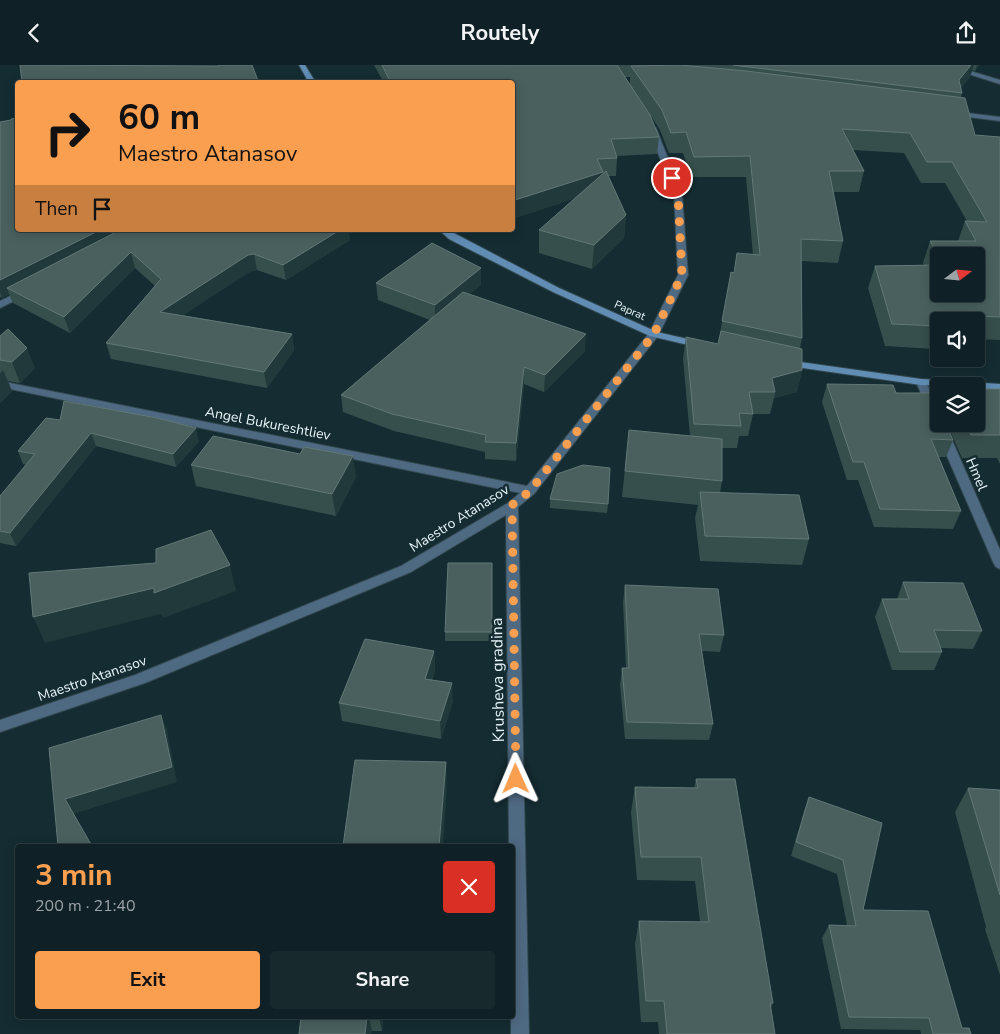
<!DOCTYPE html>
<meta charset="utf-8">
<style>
:root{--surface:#0f2126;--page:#18292e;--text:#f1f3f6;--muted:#9ba3a7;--line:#2f3e43;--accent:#fa9f4f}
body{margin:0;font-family:"Nunito Sans",sans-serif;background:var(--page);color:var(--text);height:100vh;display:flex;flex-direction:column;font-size:19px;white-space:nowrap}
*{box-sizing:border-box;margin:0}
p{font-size:16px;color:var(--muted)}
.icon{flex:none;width:28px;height:28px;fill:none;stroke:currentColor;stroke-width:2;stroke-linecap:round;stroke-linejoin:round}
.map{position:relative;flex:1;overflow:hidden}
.drawer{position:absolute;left:15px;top:779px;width:500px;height:175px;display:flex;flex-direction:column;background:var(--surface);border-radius:5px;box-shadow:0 2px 12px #0003,0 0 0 1px var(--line)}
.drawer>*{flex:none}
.banner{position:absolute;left:15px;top:15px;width:500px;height:152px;border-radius:5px;box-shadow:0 2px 12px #0003,0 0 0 1px var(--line);background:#fa9f4f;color:#111;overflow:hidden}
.needle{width:32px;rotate:74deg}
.controls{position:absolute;left:930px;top:182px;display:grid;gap:10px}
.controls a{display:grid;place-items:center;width:55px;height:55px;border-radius:5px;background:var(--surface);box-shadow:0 2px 12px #0003,0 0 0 1px var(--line);font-size:25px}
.pin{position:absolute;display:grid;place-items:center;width:42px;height:42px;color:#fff;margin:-21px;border:2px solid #fff;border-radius:50%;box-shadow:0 1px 5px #0007}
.me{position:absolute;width:55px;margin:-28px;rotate:359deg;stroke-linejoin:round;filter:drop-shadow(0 0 4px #0008)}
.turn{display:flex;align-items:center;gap:18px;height:105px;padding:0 20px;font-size:22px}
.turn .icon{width:65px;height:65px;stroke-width:2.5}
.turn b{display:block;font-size:35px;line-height:42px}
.then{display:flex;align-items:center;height:48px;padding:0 20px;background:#0003;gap:10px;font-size:19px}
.round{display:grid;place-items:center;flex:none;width:52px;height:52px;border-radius:5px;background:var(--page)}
.overview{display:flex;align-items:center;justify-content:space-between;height:85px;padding:0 20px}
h1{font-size:30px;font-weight:700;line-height:38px;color:var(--accent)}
.action{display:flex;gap:10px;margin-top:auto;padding:10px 20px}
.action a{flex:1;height:58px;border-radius:5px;background:var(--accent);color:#111;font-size:20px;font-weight:700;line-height:58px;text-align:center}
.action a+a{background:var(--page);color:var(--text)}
header{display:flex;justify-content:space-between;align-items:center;height:65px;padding:0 20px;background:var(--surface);font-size:22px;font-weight:700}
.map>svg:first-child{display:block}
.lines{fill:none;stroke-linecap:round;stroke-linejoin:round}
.minor-casing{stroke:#32484e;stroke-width:2}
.secondary-casing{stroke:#32484e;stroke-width:2}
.minor{fill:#4e6982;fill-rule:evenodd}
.secondary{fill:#618db5;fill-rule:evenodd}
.wall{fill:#364f4c;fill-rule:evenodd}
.shaded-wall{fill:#21393a}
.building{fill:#49605f;stroke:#627877}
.route{stroke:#fa9f4f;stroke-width:9;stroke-dasharray:0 16.2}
.labels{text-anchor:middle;stroke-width:5;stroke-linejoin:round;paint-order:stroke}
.far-street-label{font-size:11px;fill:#e7f5f9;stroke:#142c32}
.street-label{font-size:14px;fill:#e7f5f9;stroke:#142c32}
.near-street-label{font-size:16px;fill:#e7f5f9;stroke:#142c32}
</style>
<header><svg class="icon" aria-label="back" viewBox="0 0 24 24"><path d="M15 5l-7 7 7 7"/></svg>Routely<svg class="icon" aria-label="share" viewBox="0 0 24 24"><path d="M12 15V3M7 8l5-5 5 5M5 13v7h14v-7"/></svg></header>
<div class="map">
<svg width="1000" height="969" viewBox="0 0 1000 969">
<rect width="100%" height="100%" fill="#142c32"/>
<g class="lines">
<defs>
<g id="minor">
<path d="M940,0H950L1000,15V19Z"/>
<path d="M312,13L314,14V16L296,18Z"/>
<path d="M950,46L1000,52V56L953,50L949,48Z"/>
<path d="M649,61L656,63L682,129L688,210L658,271L534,429L518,442L529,969H511L512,781H509L506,450L411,507L145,618L0,667V655L135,610L401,501L508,438L520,428L0,322V316L527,421L649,268L678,210L674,129L648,63Z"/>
<path d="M27,223L32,226L30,228L0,243V236Z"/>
<path d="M921,314L926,317L937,342L936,344L932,345L927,342L916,317Z"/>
<path d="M939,356V359H945L1000,485V504L996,502L994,499L933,359Z"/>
</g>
<g id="secondary">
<path d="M299,0H305L316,18H309Z"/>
<path d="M439,165H448L559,223L657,267L705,278L706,280L701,283L650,271L553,227L449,174Z"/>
<path d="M786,295L921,314L1000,319V325L976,324V321L921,320L782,300L781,298Z"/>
</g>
</defs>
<use href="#minor" class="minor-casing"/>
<use href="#secondary" class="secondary-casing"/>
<use href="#minor" class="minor"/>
<use href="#secondary" class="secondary"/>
</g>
<g class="wall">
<path d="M374,0H980L975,6L972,5L970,12L961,23L962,28L961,33L975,70L1000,72V275L976,274V256H939V273H938L934,284L885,281L868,223L875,201L924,200L923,198L930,176H958L965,156H967L945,118H921L904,88L853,85L864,106L859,127H833L843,176L838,198L801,196L802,273L800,283L802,305L797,327L774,333L770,349H753L748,371H739L737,383H722V416L720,428L809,474L802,500L700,496L695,453L698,440L622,432L629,365L690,371L683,294L686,272L718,279L731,207L734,208L753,190L746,112H691L683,88H669L660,65L651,51L659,72L657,89L616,91L617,93L616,111H608L626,150L624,173L592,204L539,188V165L575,133L512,154V18H384ZM625,12H630V19ZM939,191L976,229H939Z"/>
<path d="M11,55L18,165L350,175L286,215L257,205L251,206L182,250L292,269L294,285L267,323L111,294L106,278L155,221L135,203L70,268L13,238L9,229L2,233L0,232V57Z"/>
<path d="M481,203V220L469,229L585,286L544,327L524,319L516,396L485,394V387L394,366L343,347L341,330L430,255L378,235L376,218Z"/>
<path d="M0,271L35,303L20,318L8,316L12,326L0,338Z"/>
<path d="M827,319L896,328L953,375L946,392H939L961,446L953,464L874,462L858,415H847L822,337Z"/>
<path d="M1000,324V399L997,393H962L947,359H976Z"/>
<path d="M46,353L199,376L176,402L96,381L16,481L0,478V431L27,400L23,399L18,386Z"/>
<path d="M191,400L356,412L336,451L196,421Z"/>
<path d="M550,434L608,439L607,448L550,443Z"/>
<path d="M492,498V576H445V567Z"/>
<path d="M903,517L982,566L973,584L941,583L942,587L934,605H892L875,552L882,534H897Z"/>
<path d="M625,520L724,570L720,587L702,586L713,659L709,675L625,674L620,620L622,603H626L623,537Z"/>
<path d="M434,586L435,604L432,615L453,636L441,674L342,656L339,638Z"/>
<path d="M696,714L773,938L771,943L775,969H659L658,957H641L635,879L639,856L700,857L695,816L637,815L631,747L635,722L694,723Z"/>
<path d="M968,723L1000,725V910L985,864L986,862L955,747Z"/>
<path d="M809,732L882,758L863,845L962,963L971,969H921L920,965L841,964L822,873L829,860H847L837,809L791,791L804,746Z"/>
<path d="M301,951H383L382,966H372L371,969H299Z"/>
</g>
<g class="shaded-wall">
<path d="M971,0H974L970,12L957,28L959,15Z"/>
<path d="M977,0H980L975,6Z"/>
<path d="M603,107L602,125L512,154V136Z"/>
<path d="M626,150L624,173L592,204L594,180Z"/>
<path d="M100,165H134L7,223L9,229L2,233L0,227V215Z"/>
<path d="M340,165H349L350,175L286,215L283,200Z"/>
<path d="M131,187L135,203L70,268L64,252Z"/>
<path d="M254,189L257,205L251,206L164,263L160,247L248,190Z"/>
<path d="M481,203V220L435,257V240Z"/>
<path d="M292,269L294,285L267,323L264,307Z"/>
<path d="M586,269L585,286L544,327L545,310Z"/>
<path d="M27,283L35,303L20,318L12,297Z"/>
<path d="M524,302V319L516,396V378Z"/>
<path d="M3,305L12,326L0,338V309Z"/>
<path d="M802,305L797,327L774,333L775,327L772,313Z"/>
<path d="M196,363L199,376L176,402L173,389Z"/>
<path d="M91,368L96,381L16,481L10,468Z"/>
<path d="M353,391L356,412L336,451L332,429Z"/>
<path d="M230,500L236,526L163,553L161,549L45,578L33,552Z"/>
<path d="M434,586L435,604L426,631L425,614Z"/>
<path d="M452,618L453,636L441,674L440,656Z"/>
<path d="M161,650L167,665L177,717L73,749L65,734Z"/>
<path d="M446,697L447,722L443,781H439Z"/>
<path d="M367,951H369L372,966L371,969H365Z"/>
<path d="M379,951H383L382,966Z"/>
</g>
<g class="building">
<path d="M20,0L218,1V0H252L259,18H22Z"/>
<path d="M382,0H617L650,50L659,72L611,74L617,93L597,94L603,107L512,136V18H391Z"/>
<path d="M680,0L746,6L965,33L975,70L1000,72V252L938,250L940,256H939V261L892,259L875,201L939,200V229H976V191H939L930,176H976L965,156L987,157L952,97H927L910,68L842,64L864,106H829L843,176L801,174L802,273L722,256L731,207L734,208L737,188L760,190L750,91L694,92L686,67L671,68L662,45L631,1Z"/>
<path d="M733,0H971L959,15L962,28Z"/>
<path d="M18,53V165H100L0,215V57L11,55V54Z"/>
<path d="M606,106L626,150L594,180L539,165Z"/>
<path d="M120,165H340L283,200L254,189L248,190L160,247L292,269L264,307L106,278L161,214L131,187L64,252L7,223Z"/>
<path d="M432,178L481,203L435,240L376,218Z"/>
<path d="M463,227L586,269L545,310L524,302L516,378L485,377L486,370L392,349L341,330Z"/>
<path d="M8,264L27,283L12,297L0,295V271Z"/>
<path d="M721,266L802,284V305L772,313L775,327H749L753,349L739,348L741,361L694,359L686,272L718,279Z"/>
<path d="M827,319L893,320L896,328H933L939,342V359H946L953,375L931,374L961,446L880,444L864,397H853Z"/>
<path d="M976,324H1000V370H971L966,359H976Z"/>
<path d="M64,336L157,353L196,363L173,389L91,368L10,468L0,466V431L35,389L18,386L46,353L60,355Z"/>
<path d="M629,365L722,374V416L625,406Z"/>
<path d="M213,371L300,389L304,382L353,391L332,429L191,400Z"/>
<path d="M583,400L610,403L608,439L550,434L557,409Z"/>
<path d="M700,427L799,430L809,474L705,471Z"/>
<path d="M211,465L230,500L154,528V523L33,552L29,508L156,498V484Z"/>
<path d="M448,498H492V567H445Z"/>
<path d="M903,517L963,518L982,566L934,565L942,587H900L882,534H909Z"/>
<path d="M625,520L718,524L724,570L699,569L713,659L627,657L622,603H629Z"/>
<path d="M365,574L434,586L425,614L452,618L440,656L339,638Z"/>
<path d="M161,650L172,702L65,734L92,781H58L49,683Z"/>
<path d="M355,695L446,697L439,781H343Z"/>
<path d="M696,714H735L773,938H770L775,969H667L664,936H646L639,856L709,857L701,792H641L635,722L698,723Z"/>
<path d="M968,723L1000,725V830Z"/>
<path d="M809,732L882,758L863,845L928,846L962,963H969L971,969H933L929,953L849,952L829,860L856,861L843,795L796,777Z"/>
<path d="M301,951H367L365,969H299Z"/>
</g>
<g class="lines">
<path class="route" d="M516,714L512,440L530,426L654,269L682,210L678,129L672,113"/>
</g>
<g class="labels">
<g class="far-street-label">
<text transform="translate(630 245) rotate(24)" y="4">Paprat</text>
</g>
<g class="street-label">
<text transform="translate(268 358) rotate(11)" y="5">Angel Bukureshtliev</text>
<text transform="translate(977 409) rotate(67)" y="5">Hmel</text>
<text transform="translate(459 453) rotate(-32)" y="5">Maestro Atanasov</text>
<text transform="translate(92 613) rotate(-19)" y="5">Maestro Atanasov</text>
</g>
<g class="near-street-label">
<text transform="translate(497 615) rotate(-91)" y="6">Krusheva gradina</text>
</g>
</g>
</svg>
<div class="controls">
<a><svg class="needle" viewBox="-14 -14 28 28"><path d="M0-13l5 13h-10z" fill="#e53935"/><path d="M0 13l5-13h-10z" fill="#9ba3a7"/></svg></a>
<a><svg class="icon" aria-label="sound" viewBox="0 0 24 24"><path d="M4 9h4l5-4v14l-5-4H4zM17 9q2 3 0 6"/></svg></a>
<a><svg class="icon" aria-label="layers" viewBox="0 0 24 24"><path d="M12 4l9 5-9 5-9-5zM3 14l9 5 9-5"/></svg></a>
</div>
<div class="pin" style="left:672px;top:113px;background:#d93025"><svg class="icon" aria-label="arrive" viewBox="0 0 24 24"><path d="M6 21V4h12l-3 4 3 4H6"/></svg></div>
<svg class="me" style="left:516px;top:714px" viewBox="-20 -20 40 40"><path d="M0-17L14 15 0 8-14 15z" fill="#fa9f4f" stroke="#fff" stroke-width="4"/></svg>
<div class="banner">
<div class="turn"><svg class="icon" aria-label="right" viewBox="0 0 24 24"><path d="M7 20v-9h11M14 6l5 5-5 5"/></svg><div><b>60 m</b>Maestro Atanasov</div></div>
<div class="then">Then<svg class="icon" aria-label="arrive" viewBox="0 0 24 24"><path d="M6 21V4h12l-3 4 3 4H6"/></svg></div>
</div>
<section class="drawer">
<div class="overview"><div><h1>3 min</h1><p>200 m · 21:40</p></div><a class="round" style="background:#d93025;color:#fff"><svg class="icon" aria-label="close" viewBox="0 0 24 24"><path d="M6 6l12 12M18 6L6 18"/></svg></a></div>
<div class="action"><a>Exit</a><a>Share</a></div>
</section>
</div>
